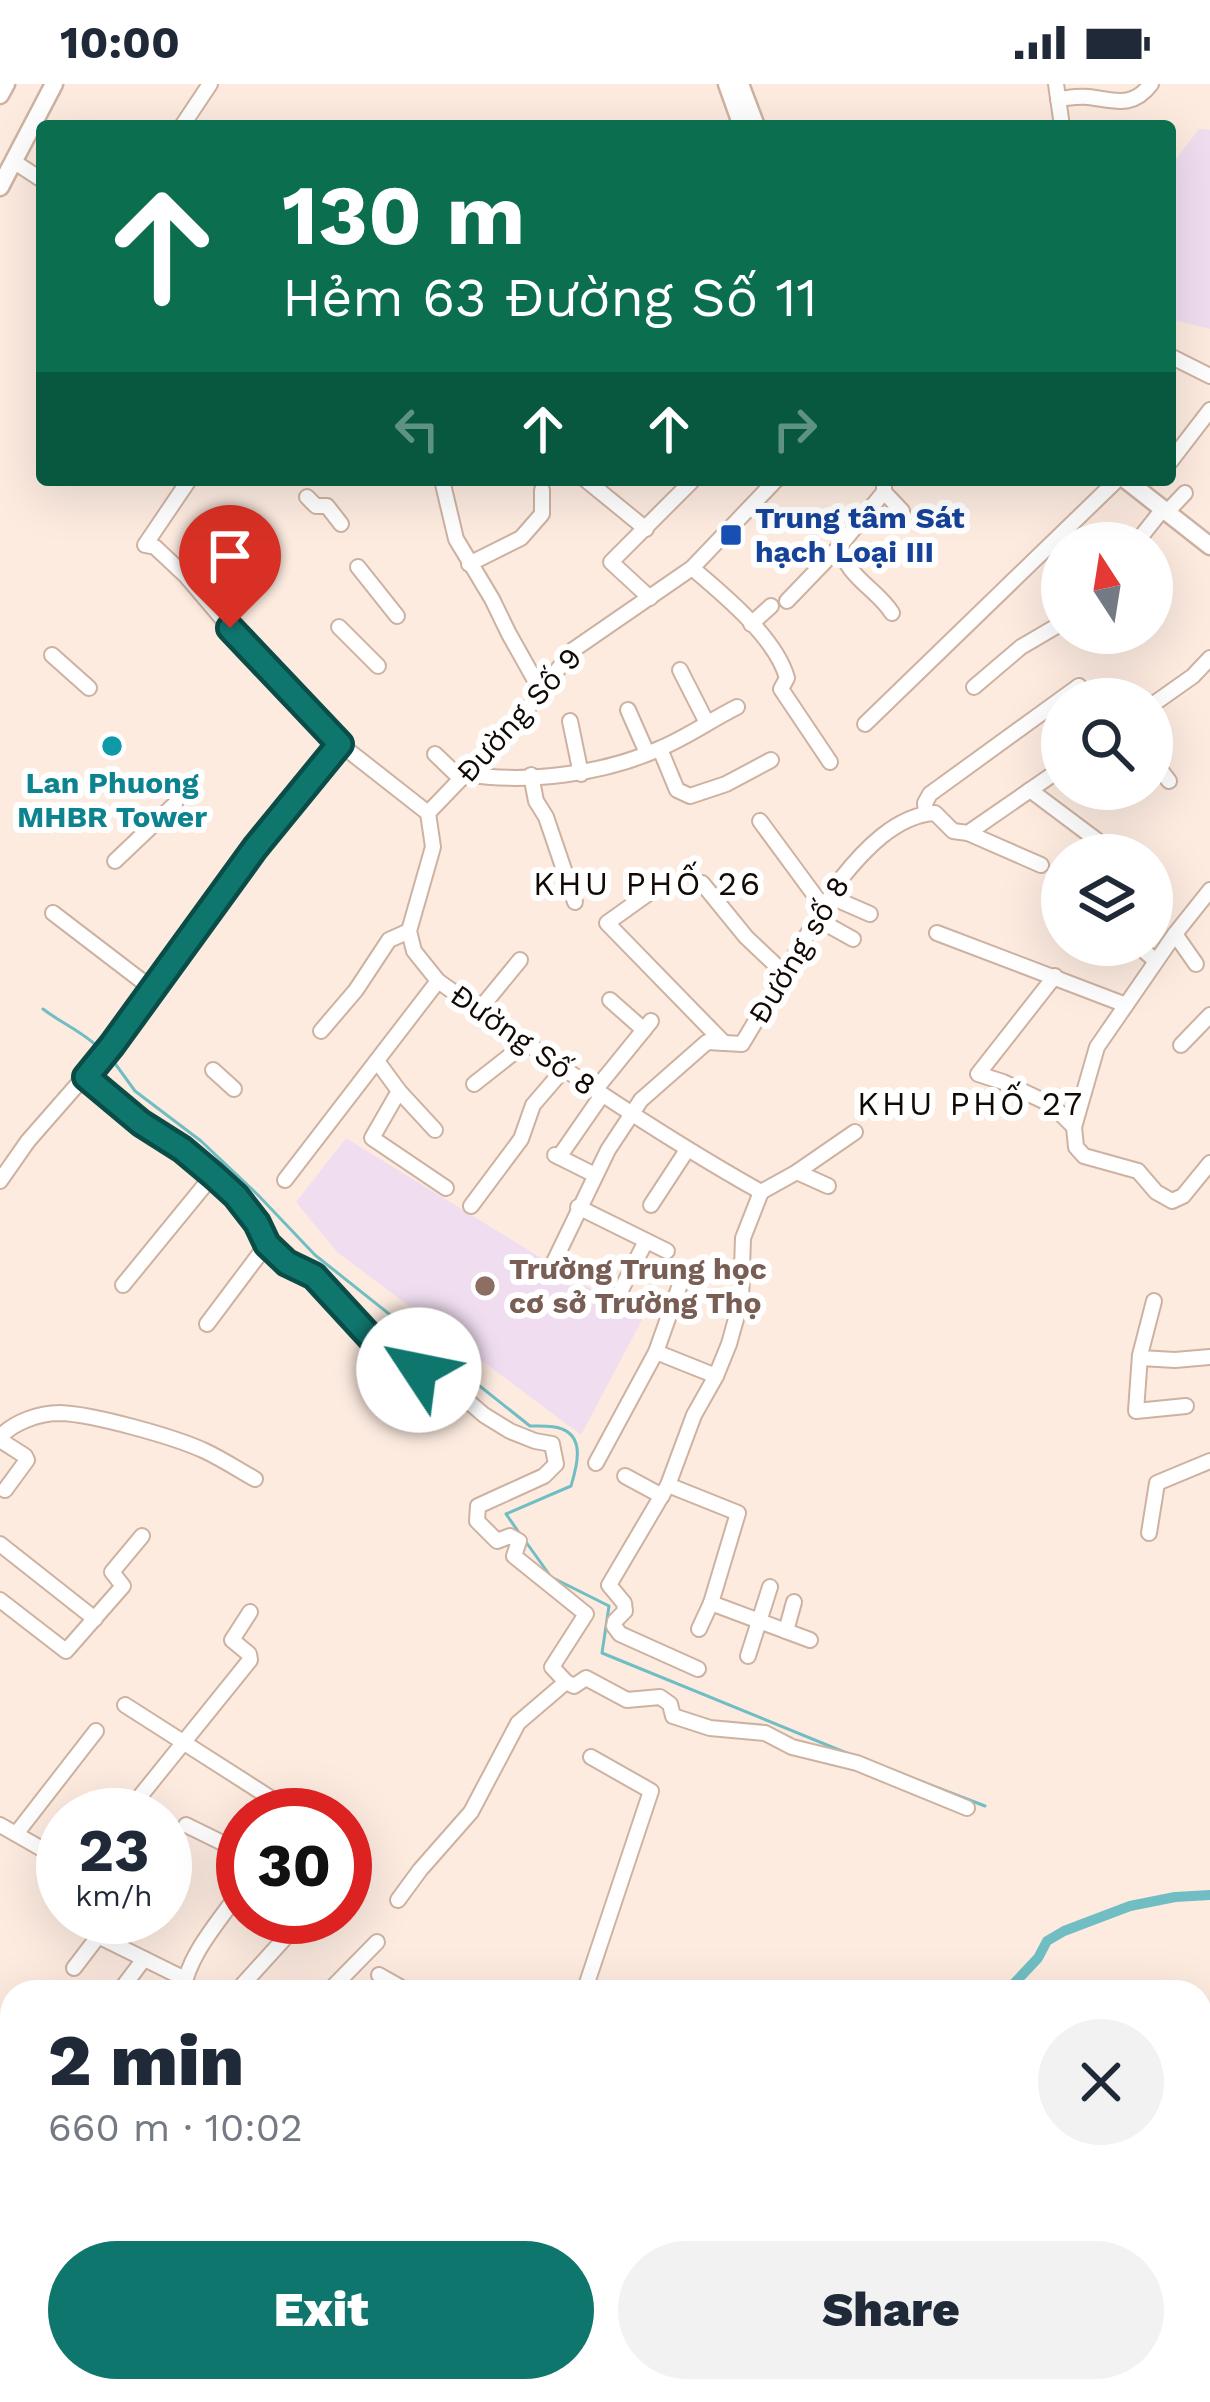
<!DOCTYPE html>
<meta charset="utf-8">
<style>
:root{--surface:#fff;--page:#f2f2f3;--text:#1f2937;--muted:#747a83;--accent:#0f766e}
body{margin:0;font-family:"Work Sans",sans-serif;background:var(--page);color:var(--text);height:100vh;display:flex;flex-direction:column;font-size:45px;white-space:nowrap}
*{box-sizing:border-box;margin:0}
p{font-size:39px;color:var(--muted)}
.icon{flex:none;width:66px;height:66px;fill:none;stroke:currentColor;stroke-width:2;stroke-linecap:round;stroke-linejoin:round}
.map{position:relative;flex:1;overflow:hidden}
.side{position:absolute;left:0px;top:1896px;width:1212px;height:423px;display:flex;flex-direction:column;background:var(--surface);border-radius:36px 36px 0 0;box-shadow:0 12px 48px #0002}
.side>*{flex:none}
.guide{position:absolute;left:36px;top:36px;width:1140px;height:366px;border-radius:12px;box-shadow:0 12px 48px #0002;background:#0b6e4f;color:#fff;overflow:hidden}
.needle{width:78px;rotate:348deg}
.fabs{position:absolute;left:1041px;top:438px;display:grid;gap:24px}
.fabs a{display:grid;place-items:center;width:132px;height:132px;border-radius:50%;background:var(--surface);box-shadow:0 12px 48px #0002;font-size:60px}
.speed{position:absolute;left:36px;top:1704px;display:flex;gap:24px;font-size:60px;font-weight:700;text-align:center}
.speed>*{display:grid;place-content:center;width:156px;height:156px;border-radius:50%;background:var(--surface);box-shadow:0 12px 48px #0002;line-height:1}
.speed small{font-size:30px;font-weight:400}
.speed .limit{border:18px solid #d22;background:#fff;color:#111}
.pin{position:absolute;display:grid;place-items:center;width:102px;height:102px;color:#fff;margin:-123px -51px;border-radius:50% 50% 50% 0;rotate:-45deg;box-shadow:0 0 12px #0007}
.pin .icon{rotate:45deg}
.me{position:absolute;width:132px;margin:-66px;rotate:304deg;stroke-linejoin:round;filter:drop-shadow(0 0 9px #0008)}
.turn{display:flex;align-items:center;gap:42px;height:252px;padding:0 48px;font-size:54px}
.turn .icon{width:156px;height:156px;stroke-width:2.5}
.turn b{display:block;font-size:84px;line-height:102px}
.lanes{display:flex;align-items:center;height:114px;padding:0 48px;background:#0003;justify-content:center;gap:60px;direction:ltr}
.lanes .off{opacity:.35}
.round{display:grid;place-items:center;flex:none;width:126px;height:126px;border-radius:63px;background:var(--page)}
.summary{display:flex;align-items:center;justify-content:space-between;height:204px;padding:0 48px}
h1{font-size:72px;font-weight:800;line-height:90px}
.cta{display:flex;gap:24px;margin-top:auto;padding:24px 48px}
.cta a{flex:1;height:138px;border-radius:72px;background:var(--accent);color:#fff;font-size:48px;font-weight:800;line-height:138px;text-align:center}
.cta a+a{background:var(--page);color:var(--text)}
.status{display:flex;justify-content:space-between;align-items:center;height:84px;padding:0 60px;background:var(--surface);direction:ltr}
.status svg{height:33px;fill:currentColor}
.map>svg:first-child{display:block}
.education{fill:#f0def0}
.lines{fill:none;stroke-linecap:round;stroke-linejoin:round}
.stream{stroke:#70bec3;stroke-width:3}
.canal{stroke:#70bec3;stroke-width:10}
.minor-casing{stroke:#ceb2a1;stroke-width:18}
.major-casing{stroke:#ceb2a1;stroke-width:21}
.minor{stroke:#fff;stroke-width:14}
.major{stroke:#fff;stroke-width:16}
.route-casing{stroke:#0a4d48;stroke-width:30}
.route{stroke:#0f766e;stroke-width:21}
.transit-dot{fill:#1a4fb4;stroke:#fff;stroke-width:4.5}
.culture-dot{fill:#0f9aa8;stroke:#fff;stroke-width:4.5}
.education-dot{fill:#8d6e63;stroke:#fff;stroke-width:4.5}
.labels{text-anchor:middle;stroke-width:12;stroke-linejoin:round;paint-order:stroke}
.transit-label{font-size:30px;font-weight:bold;fill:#164399;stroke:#fff;text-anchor:start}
.street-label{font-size:30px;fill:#120904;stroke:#fff}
.culture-label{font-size:30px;font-weight:bold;fill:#0d838f;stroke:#fff}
.education-label{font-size:30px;font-weight:bold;fill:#785e54;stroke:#fff;text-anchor:start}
.neighbourhood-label{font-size:33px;letter-spacing:3px;fill:#120904;stroke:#fff}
</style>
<div class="status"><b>10:00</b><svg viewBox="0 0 49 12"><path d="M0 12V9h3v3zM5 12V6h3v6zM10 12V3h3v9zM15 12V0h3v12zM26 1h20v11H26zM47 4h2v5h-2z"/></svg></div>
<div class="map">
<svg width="1210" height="2318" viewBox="0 0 1210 2318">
<rect width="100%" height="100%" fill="#fdebe0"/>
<g class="education">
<path d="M1199,45L1210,46V245L1170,235V83Z"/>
<path d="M346,1054L642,1236L581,1351L337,1168L296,1118Z"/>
</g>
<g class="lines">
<g class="stream">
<path d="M43,925C61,939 83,948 99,964"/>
<path d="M111,974L135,1007L201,1057L258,1111L315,1171L530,1342C540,1342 554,1341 562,1345C586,1354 576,1385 571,1402L506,1430L520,1450"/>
<path d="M526,1458L551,1493L609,1522L602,1569L849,1670"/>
<path d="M897,1688L985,1722"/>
</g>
<g class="canal">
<path d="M1006,1908L1038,1874L1047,1857L1064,1847L1130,1822L1175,1813L1210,1811"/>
<path d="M461,2318L476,2307"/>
</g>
<defs>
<g id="minor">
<path d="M1056,0L1062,42"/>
<path d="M1058,15C1068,14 1078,12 1088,13C1114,16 1132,25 1151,0"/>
<path d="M182,42L210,0"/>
<path d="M13,77L42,96"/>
<path d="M1170,272L1210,292"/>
<path d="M1170,378L1210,326"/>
<path d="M189,396L145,461L155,463L186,492L248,565L340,660L428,729"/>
<path d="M442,396L456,455L492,515L509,550L541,607"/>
<path d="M586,396L646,445"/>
<path d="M884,396V408L902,427"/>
<path d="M307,413L316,422H327L341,440"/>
<path d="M1167,428L1185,409"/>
<path d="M1136,459L1163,425"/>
<path d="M841,460C842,490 877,505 892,529"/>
<path d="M469,480L521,454L542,430V406"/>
<path d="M358,483L397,532"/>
<path d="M692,484C724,511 776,554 787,594L781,605L830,678"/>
<path d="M650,514L611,478L693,396"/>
<path d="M787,517L838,464L884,408"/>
<path d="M751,540L771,522"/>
<path d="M339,543L378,582"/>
<path d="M52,571L89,604"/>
<path d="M680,586L707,639"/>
<path d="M974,603L1021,563L1062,539"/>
<path d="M1152,621L1193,592L1210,574"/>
<path d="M628,626L647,669"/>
<path d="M570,637L581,690"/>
<path d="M865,640L1117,396"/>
<path d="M660,665L677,706L690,712L726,700L771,676"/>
<path d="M435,670L461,695"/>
<path d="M1152,675L1169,697"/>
<path d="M466,690C526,700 605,690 661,664C687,653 711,636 737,623"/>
<path d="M531,691L536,717L546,733L575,818"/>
<path d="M1030,706L1114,769"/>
<path d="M428,729L433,763L409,847L414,867L438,897C544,972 649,1045 761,1108"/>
<path d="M428,729L524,629L573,566L692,484L776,396"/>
<path d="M926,729L925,719L930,710L1079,602"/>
<path d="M760,737L824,824"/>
<path d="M968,749L1041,781"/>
<path d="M115,777L175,720"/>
<path d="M663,799L607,839L724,959"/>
<path d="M702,799L746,853L784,889"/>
<path d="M1210,806L1175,850L1097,963L1074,1043L1076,1063L1084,1072L1138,1087L1156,1108L1172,1117L1183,1112L1210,1079"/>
<path d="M831,813L870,830"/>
<path d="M53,829L151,904"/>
<path d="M817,835L853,855"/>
<path d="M937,849L1126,921"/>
<path d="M1175,850L1196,880"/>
<path d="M1137,861L1156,877"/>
<path d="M1055,892L978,990L1003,998L1052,1021L1074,1043"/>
<path d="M610,916L644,946"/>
<path d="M479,926L520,876"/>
<path d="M321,947L356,906L389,856L409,847"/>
<path d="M1181,961L1210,931"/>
<path d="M377,977L399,1007L435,1046"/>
<path d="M213,986L234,1005"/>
<path d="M86,993L141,1039L182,1065L236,1112L257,1139L267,1160L287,1179L314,1192L330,1206L342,1225L372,1255L393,1261L419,1286L449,1301L484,1331L510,1347L535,1357L552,1360L556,1380L544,1392L478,1422L477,1437L497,1457L510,1452L519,1457L514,1472L586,1530L552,1583L566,1598L574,1602L586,1594L627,1616L660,1613L670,1620L673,1632L710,1644L765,1649L792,1663L857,1679L967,1724"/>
<path d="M474,1000L526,959"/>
<path d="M595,1006L651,937"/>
<path d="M399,1007L372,1054L446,1104"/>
<path d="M555,1071L595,1091"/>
<path d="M559,1073L602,1011"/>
<path d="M797,1088L828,1102"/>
<path d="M285,1096L438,897"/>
<path d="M0,1097L28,1057L112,961L255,764L340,660"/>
<path d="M761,1108L797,1088L855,1048"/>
<path d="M651,1121L687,1066"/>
<path d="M471,1122L521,1055L533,1021L564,985"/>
<path d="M578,1123L667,1167"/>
<path d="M553,1180L608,1066L641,1016L707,958L742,960L840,796C863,767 896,731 935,729L953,747L968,749L1062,684"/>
<path d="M123,1201L213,1091"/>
<path d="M620,1208L646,1157"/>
<path d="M1154,1217L1140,1271L1136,1327L1186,1322"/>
<path d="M207,1240L267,1160"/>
<path d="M656,1268L716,1292"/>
<path d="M1140,1274L1175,1276L1210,1273"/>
<path d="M0,1353C14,1338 39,1329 60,1329C93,1330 175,1353 205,1367C222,1375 239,1386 255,1395"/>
<path d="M0,1356L25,1372L27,1376L5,1406"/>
<path d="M596,1379L656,1268L682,1195"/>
<path d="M625,1392L662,1412"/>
<path d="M668,1401L738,1429L711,1519"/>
<path d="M1149,1449L1157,1399L1210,1377"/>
<path d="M0,1460L95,1535"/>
<path d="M0,1516L66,1567L123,1502L112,1488L142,1452"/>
<path d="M699,1545L711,1519L810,1556"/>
<path d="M786,1547L794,1518"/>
<path d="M748,1572L770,1503"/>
<path d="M698,1585L620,1550L614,1542L615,1537L625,1527L624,1519L609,1501L668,1401L694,1331L716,1292L729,1260L741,1217L743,1154L761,1108"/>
<path d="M125,1621L294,1729L293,1731"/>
<path d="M125,1731L250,1576L249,1570L232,1556L250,1528"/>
<path d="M0,1741L63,1777"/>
<path d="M186,1741L243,1769"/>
<path d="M16,1750L96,1647"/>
<path d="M398,1816L420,1786L471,1728L518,1639L566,1598"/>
<path d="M113,1833L100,1850L102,1854L185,1895"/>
<path d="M74,1884L100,1850"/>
<path d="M379,1891L409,1908"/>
<path d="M119,1908L144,1875"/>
<path d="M183,1908C187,1871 222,1834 243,1803"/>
<path d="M236,1908L304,1833"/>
<path d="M328,1908L377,1858"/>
<path d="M584,1908L651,1707L591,1673"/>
<path d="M1200,1999L1210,2000"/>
<path d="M0,2035L12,2021"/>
<path d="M1200,2062H1210"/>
<path d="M0,2083L12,2094"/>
<path d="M1208,2128L1210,2117"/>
<path d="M0,2242L12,2233"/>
<path d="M77,2307L91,2318"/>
<path d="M683,2307L684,2318"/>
<path d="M268,2318L277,2307"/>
<path d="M799,2318L823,2307"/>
<path d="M875,2318L879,2312"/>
</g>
<g id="major">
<path d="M727,0L742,42"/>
<path d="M740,0L756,42"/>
<path d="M0,11L6,0"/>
<path d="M0,103L54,0"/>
<path d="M1126,396L1210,462"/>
</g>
</defs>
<use href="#minor" class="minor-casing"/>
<use href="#major" class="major-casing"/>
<use href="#minor" class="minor"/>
<use href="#major" class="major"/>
</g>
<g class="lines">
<defs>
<path id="route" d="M230,544L340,660L255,764L112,961L86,993L141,1039L182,1065L213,1091L236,1112L257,1139L267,1160L287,1179L314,1192L372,1255L393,1261L419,1286"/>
</defs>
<use href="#route" class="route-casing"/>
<use href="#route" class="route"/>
</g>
<rect class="transit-dot" x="719" y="439" width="24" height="24" rx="6"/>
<circle class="culture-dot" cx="112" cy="662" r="12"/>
<circle class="education-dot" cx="485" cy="1202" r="12"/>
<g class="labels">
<g class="transit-label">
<text x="755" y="444">Trung tâm Sát<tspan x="755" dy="34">hạch Loại III</tspan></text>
</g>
<g class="street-label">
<text transform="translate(519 631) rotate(-48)" y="10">Đường Số 9</text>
<text transform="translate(799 866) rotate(-59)" y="10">Đường số 8</text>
<text transform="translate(523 956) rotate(35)" y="10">Đường Số 8</text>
</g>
<g class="culture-label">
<text x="112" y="709">Lan Phuong<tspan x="112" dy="34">MHBR Tower</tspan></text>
</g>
<g class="education-label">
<text x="509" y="1195">Trường Trung học<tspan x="509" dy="34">cơ sở Trường Thọ</tspan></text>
</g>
<g class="neighbourhood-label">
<text x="648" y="811">KHU PHỐ 26</text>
<text x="971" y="1031">KHU PHỐ 27</text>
</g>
</g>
</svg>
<div class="fabs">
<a><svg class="needle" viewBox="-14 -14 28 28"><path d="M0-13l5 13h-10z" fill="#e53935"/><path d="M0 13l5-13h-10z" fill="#747a83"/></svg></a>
<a><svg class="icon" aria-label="search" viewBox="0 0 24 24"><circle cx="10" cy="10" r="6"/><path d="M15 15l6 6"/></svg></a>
<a><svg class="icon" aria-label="layers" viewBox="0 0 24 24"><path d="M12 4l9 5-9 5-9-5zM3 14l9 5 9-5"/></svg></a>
</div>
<div class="speed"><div>23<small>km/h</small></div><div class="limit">30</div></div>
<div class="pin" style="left:230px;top:544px;background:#d93025"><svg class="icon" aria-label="arrive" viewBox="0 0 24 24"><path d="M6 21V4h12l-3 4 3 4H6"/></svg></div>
<svg class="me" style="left:419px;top:1286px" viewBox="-20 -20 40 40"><circle r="19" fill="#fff"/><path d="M0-13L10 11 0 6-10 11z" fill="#0f766e"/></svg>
<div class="guide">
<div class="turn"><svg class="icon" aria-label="ahead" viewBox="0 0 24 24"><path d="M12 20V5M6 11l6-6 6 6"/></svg><div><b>130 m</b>Hẻm 63 Đường Số 11</div></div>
<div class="lanes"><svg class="icon off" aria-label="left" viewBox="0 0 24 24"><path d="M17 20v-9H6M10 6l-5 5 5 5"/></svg><svg class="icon" aria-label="ahead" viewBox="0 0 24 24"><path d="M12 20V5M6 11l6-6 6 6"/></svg><svg class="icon" aria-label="ahead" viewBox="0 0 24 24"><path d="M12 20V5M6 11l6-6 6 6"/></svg><svg class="icon off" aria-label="right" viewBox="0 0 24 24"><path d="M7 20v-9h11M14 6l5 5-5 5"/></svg></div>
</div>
<section class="side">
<div class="summary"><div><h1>2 min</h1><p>660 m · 10:02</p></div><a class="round"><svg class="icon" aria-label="close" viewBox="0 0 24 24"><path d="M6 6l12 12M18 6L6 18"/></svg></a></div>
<div class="cta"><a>Exit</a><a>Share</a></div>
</section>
</div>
